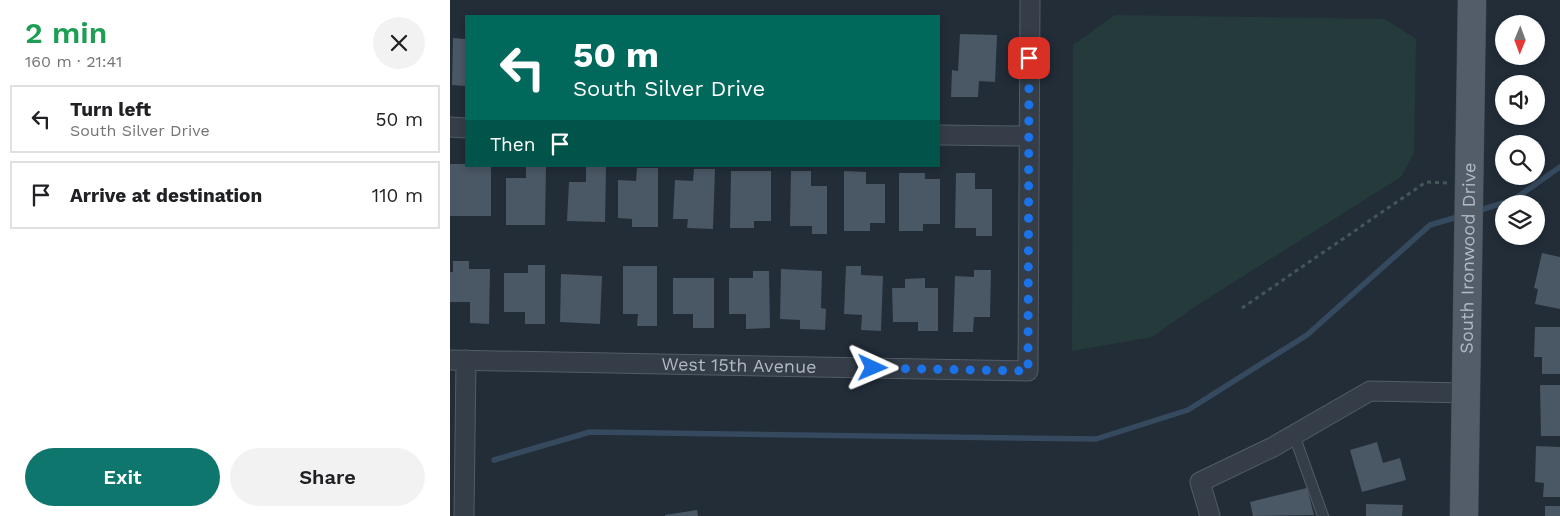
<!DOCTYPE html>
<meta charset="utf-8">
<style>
:root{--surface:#fff;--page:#f2f2f2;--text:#202124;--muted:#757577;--line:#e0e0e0;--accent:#0f766e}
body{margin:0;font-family:"Work Sans",sans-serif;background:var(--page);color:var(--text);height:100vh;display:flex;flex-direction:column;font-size:19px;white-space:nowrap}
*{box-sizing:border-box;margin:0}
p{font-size:16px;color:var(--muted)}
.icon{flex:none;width:28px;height:28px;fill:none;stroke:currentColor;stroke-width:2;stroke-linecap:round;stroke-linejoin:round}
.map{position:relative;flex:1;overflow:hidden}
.side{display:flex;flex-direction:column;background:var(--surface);width:450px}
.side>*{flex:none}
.guide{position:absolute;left:15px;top:15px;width:475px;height:152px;border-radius:0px;box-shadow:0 2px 8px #0003;background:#00695c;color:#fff;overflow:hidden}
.needle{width:32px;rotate:181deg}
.fabs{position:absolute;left:1045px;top:15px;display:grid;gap:10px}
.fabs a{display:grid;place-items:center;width:50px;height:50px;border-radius:50%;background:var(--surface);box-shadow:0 2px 8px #0003;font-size:25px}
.pin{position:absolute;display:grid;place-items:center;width:42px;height:42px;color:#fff;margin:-21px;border-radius:10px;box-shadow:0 2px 8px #0006}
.me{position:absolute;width:55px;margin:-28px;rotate:91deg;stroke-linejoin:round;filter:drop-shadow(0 0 4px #0008)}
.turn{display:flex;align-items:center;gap:18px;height:105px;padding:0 25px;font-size:22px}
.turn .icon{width:65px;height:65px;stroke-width:2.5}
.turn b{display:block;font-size:35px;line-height:42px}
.then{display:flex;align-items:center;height:48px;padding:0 25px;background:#0003;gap:10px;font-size:19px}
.round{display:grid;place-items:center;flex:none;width:52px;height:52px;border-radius:26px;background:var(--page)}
.head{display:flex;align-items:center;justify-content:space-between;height:85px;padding:0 25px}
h1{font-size:30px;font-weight:600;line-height:38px;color:#1e9e55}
.cta{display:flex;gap:10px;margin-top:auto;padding:10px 25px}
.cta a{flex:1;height:58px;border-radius:30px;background:var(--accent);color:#fff;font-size:20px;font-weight:600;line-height:58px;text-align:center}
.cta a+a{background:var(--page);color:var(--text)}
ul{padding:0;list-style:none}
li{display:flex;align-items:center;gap:15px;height:68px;margin:0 10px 8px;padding:0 15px;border:2px solid var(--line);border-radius:0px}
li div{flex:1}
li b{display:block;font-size:19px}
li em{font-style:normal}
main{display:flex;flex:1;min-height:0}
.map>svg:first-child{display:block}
.green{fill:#253a3a}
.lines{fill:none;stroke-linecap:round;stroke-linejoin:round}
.stream{stroke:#364a5f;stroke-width:5.5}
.building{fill:#4a5764}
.service-casing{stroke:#535c66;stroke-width:12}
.minor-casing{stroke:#535c66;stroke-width:21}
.primary-casing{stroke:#414a55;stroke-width:29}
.path{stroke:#435758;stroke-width:3;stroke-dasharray:4 4;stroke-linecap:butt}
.service{stroke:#353e48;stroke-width:10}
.minor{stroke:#353e48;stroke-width:19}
.primary{stroke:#535d69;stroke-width:28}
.route{stroke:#1a73e8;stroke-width:9;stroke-dasharray:0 16.2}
.labels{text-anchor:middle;stroke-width:4;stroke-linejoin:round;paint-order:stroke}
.street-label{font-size:18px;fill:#b0b9c5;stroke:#1b232d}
</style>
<main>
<section class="side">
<div class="head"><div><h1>2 min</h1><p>160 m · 21:41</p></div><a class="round"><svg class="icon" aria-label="close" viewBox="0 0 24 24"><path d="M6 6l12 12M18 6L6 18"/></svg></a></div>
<ul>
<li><svg class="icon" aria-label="left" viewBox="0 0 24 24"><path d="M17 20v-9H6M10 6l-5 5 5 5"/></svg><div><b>Turn left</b><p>South Silver Drive</p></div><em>50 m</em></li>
<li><svg class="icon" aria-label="arrive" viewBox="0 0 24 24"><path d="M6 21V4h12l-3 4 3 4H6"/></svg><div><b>Arrive at destination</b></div><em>110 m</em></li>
</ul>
<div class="cta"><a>Exit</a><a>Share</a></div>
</section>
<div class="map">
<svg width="1110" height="516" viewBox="0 0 1110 516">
<rect width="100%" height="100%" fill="#222d38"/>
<path class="green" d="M665,15L935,19L966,39L964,153L951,177L749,304L702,337L622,351L623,45Z"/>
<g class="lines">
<g class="stream">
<path d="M1027,211L1063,200L1110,167"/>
<path d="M44,460L140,432L646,439L738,410L857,335L980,225L1011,216"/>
</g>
</g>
<g class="building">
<path d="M510,34L547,35L545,82L529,81L528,97H501L502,70L508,71Z"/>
<path d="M3,38L16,39V86L2,85Z"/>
<path d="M0,164H16V166H41V216H0Z"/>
<path d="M76,166H96L95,225H56V178H76Z"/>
<path d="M136,167H156L155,222L117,221L119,182H136Z"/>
<path d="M187,168H208V227H182V219L168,218V180L186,181Z"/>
<path d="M244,169H265L263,229L237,228L238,219H223L225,180L243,181Z"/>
<path d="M281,171H321V221H304V228H280Z"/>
<path d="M341,171H361V186H377V234H362V226H340Z"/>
<path d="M394,171L416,172V184H435V223H420V231H394Z"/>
<path d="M449,173H475V179H490V224H473V231H449Z"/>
<path d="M506,173H525V189H542V236H526V228H505Z"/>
<path d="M1092,253L1110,257V309L1085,304L1088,289L1084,288Z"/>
<path d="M3,261H19V269H40L39,324L20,323V302H0V272H3Z"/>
<path d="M78,265H95V324H75V312H54V273H78Z"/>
<path d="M173,266H207V326H187L188,314H173Z"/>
<path d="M396,266H411V275L433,276L431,331L411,330L412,315L394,314Z"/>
<path d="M331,269L372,271L371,308L376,309L375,330L350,329V320L330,319Z"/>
<path d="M524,270H541L540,317H524L523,332H503L505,276L524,277Z"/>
<path d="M303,271H319L320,328L296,329V314H279V278H303Z"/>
<path d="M111,274L152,276L150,324L110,322Z"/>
<path d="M223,278H264V328H243V314H223Z"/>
<path d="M475,278V288H488V331H468V322H443L442,288H455V279Z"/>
<path d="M1085,327H1110V374H1092V357H1084Z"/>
<path d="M1090,385H1110V436H1091Z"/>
<path d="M927,442L933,463L950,458L956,480L912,492L900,450Z"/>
<path d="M1086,446L1110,447V497H1093L1094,483L1085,482Z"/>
<path d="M857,488L864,515L803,516L800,502Z"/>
<path d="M916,504L953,505L952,516H916Z"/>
<rect x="1095" y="506" width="15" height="10"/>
<path d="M247,510L248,516H215V515Z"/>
</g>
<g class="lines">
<defs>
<path id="service" d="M844,435L873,516"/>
<g id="minor">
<path d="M0,127L16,128"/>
<path d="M489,135L578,136"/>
<path id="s1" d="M0,360L578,371L580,0"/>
<path d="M14,516L16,360"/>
<path d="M760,516L750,482L823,447L920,391L1017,393"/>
</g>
<g id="primary">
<path id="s2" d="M1014,516L1022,0"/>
</g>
</defs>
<use href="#service" class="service-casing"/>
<use href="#minor" class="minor-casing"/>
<use href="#primary" class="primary-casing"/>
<path class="path" d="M792,308L976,182L997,183"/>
<use href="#service" class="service"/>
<use href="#minor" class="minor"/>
<use href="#primary" class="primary"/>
</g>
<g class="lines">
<path class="route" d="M423,368L578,371L579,58"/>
</g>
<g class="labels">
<g class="street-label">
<text dy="6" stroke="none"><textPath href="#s2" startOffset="258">South Ironwood Drive</textPath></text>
<text dy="6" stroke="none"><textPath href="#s1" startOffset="289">West 15th Avenue</textPath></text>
</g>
</g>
</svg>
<div class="fabs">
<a><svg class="needle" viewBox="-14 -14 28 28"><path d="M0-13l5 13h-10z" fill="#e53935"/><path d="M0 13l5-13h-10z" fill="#757577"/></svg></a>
<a><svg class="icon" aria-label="sound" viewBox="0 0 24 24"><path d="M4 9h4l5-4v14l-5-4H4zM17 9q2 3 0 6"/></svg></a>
<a><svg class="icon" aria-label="search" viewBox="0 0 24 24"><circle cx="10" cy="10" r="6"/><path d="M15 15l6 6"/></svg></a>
<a><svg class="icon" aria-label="layers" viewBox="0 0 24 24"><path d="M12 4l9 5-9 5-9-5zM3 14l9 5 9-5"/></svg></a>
</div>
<div class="pin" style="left:579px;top:58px;background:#d93025"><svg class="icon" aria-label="arrive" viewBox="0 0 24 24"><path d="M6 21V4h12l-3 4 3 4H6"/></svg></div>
<svg class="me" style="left:423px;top:368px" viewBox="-20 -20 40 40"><path d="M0-17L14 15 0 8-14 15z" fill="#1a73e8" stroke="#fff" stroke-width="4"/></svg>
<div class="guide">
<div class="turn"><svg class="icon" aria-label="left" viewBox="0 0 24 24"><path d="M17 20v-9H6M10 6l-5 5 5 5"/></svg><div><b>50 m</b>South Silver Drive</div></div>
<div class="then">Then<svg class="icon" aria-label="arrive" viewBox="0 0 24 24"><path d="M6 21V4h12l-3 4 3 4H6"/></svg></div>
</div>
</div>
</main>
